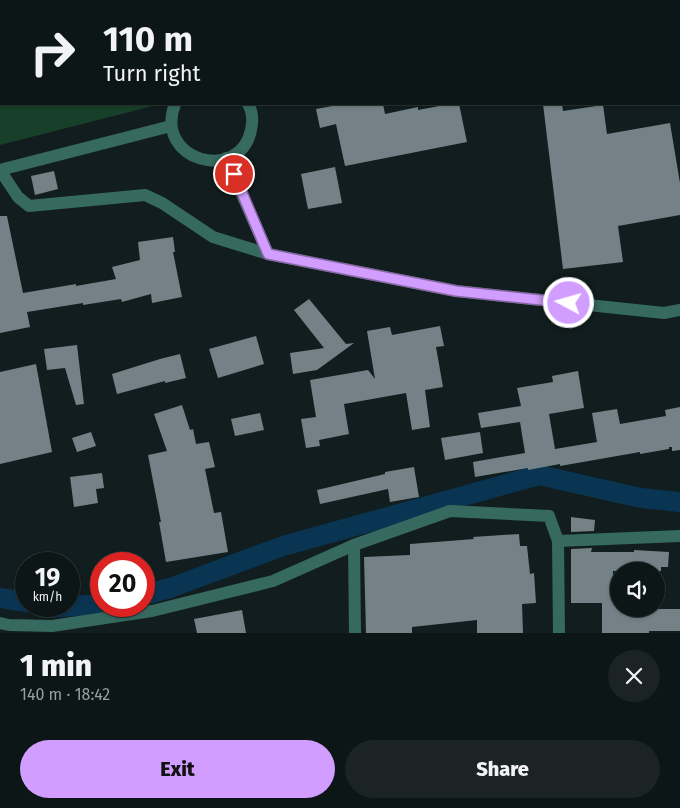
<!DOCTYPE html>
<meta charset="utf-8">
<style>
:root{--surface:#0d1616;--page:#1b2323;--text:#f1f3f6;--muted:#9a9fa1;--line:#2d3535;--accent:#d19dfe}
body{margin:0;font-family:"Fira Sans",sans-serif;background:var(--page);color:var(--text);height:100vh;display:flex;flex-direction:column;font-size:19px;white-space:nowrap}
*{box-sizing:border-box;margin:0}
p{font-size:16px;color:var(--muted)}
.icon{flex:none;width:28px;height:28px;fill:none;stroke:currentColor;stroke-width:2;stroke-linecap:round;stroke-linejoin:round}
.map{position:relative;height:633px;overflow:hidden}
.drawer{display:flex;flex-direction:column;background:var(--surface);flex:1}
.drawer>*{flex:none}
.top-card{position:absolute;left:0px;top:0px;width:680px;height:105px;box-shadow:0 1px 4px #0004,0 0 0 1px var(--line);background:#0d1616;color:var(--text);overflow:hidden}
.controls{position:absolute;left:610px;top:562px;display:grid;gap:10px}
.controls a{display:grid;place-items:center;width:55px;height:55px;border-radius:50%;background:var(--surface);box-shadow:0 1px 4px #0004,0 0 0 1px var(--line);font-size:25px}
.speed{position:absolute;left:15px;top:552px;display:flex;gap:10px;font-size:25px;font-weight:700;text-align:center}
.speed>*{display:grid;place-content:center;width:65px;height:65px;border-radius:50%;background:var(--surface);box-shadow:0 1px 4px #0004,0 0 0 1px var(--line);line-height:1}
.speed small{font-size:12px;font-weight:400}
.speed .limit{border:8px solid #d22;background:#fff;color:#111}
.pin{position:absolute;display:grid;place-items:center;width:42px;height:42px;color:#fff;margin:-21px;border:2px solid #fff;border-radius:50%;box-shadow:0 1px 5px #0007}
.me{position:absolute;width:55px;margin:-28px;rotate:276deg;stroke-linejoin:round;filter:drop-shadow(0 0 4px #0008)}
.turn{display:flex;align-items:center;gap:18px;height:105px;padding:0 20px;font-size:22px}
.turn .icon{width:65px;height:65px;stroke-width:2.5}
.turn b{display:block;font-size:35px;line-height:42px}
.round{display:grid;place-items:center;flex:none;width:52px;height:52px;border-radius:26px;background:var(--page)}
.summary{display:flex;align-items:center;justify-content:space-between;height:85px;padding:0 20px}
h1{font-size:30px;font-weight:800;line-height:38px}
.action{display:flex;gap:10px;margin-top:auto;padding:10px 20px}
.action a{flex:1;height:58px;border-radius:30px;background:var(--accent);color:#111;font-size:20px;font-weight:800;line-height:58px;text-align:center}
.action a+a{background:var(--page);color:var(--text)}
.map>svg:first-child{display:block}
.green{fill:#173f2a}
.lines{fill:none;stroke-linecap:round;stroke-linejoin:round}
.canal{stroke:#0a3552;stroke-width:20}
.building{fill:#748287}
.minor{stroke:#36695f;stroke-width:12}
.route-casing{stroke:#8866a5;stroke-width:12}
.route{stroke:#d19dfe;stroke-width:9}
</style>
<div class="map">
<svg width="680" height="633" viewBox="0 0 680 633">
<rect width="100%" height="100%" fill="#111d1e"/>
<path class="green" d="M0,0H563L1,1V104H161L0,145Z"/>
<g class="lines">
<g class="canal">
<path d="M144,595L170,588L283,546L539,475L641,498L680,502"/>
<path d="M0,598L26,602"/>
<path d="M41,606L49,608L101,604"/>
</g>
</g>
<g class="building">
<path d="M343,104H383L385,114L418,107V110L450,104H459L467,142L345,166L336,124L320,128L316,109Z"/>
<path d="M543,104H562L563,111L603,105L607,134L670,123L680,183V215L618,226L623,262L563,269Z"/>
<path d="M335,167L342,203L308,209L301,174Z"/>
<path d="M54,171L58,189L35,195L31,176Z"/>
<path d="M0,216H7L23,293L76,284V286L116,279L112,267L140,260L138,242L173,237L175,252H173L182,297L152,303L151,294L122,302L121,299L83,305V303L27,312L30,327L0,333Z"/>
<path d="M309,299L346,344L354,343L317,370L293,374L290,353L324,348L294,310Z"/>
<path d="M440,326L444,346L436,347L443,387L425,390L430,427L412,430L406,393L344,404L349,434L319,440L320,446L306,448L301,419L316,417L310,380L368,370L375,379L367,331L390,327L392,335Z"/>
<path d="M256,336L264,364L218,378L209,349Z"/>
<path d="M77,345L84,404L76,405L65,368L47,370L44,349Z"/>
<path d="M180,354L186,378L165,383V381L117,394L112,374L160,359Z"/>
<path d="M36,364L52,452L0,464V372Z"/>
<path d="M578,371L584,408L549,414L555,449L597,442L592,413L617,409L620,424L666,416L665,410L680,407V450L672,451V447H669V449L640,454V452L560,466V464L528,470V468L475,477L473,462L525,453L520,422L481,428L478,413L521,406L517,388L553,382L552,376Z"/>
<path d="M182,405L190,430L193,429L196,444L209,442L215,467L205,469L214,513L221,512L228,552L166,562L159,522H161L148,455L167,451L154,414Z"/>
<path d="M260,413L264,430L235,436L231,419Z"/>
<path d="M91,432L96,446L77,452L72,438Z"/>
<path d="M480,432L483,453L445,460L441,438Z"/>
<path d="M414,467L419,497L390,502L388,489L320,504L317,490L385,474V472Z"/>
<path d="M102,473L104,488L96,489L98,503L74,507L70,477Z"/>
<path d="M571,517L595,520L594,531L571,532Z"/>
<path d="M519,534L520,546H527L530,574L534,573L536,603L522,604L523,633H477V620L412,627V633H366L364,557L410,555V544L474,539L473,537Z"/>
<path d="M592,548L591,552H634V550L669,552L668,567H661V571H613V599L619,600V609H680V631H649V633H602V603H571V549Z"/>
<path d="M242,610L246,633H197L194,619Z"/>
</g>
<g class="lines">
<g class="minor">
<path d="M206,0V1"/>
<path d="M336,1L341,0"/>
<path d="M0,86H1"/>
<path d="M175,104C153,161 240,184 251,130C253,121 253,112 248,104"/>
<path d="M226,158L268,254L456,291L664,313L680,310"/>
<path d="M0,170L18,197L29,206L145,195L162,203L213,237L268,254"/>
<path d="M0,170L171,126"/>
<path d="M558,541L680,536"/>
<path d="M354,545L355,633"/>
<path d="M0,623L9,625L52,626L152,611L273,581L354,545L450,511L549,516L558,541L559,633"/>
</g>
</g>
<g class="lines">
<defs>
<path id="route" d="M234,174L268,254L456,291L569,303"/>
</defs>
<use href="#route" class="route-casing"/>
<use href="#route" class="route"/>
</g>
</svg>
<div class="controls">
<a><svg class="icon" aria-label="sound" viewBox="0 0 24 24"><path d="M4 9h4l5-4v14l-5-4H4zM17 9q2 3 0 6"/></svg></a>
</div>
<div class="speed"><div>19<small>km/h</small></div><div class="limit">20</div></div>
<div class="pin" style="left:234px;top:174px;background:#d93025"><svg class="icon" aria-label="arrive" viewBox="0 0 24 24"><path d="M6 21V4h12l-3 4 3 4H6"/></svg></div>
<svg class="me" style="left:569px;top:303px" viewBox="-20 -20 40 40"><circle r="17" fill="#d19dfe" stroke="#fff" stroke-width="3"/><path d="M0-11L8 9 0 5-8 9z" fill="#fff"/></svg>
<div class="top-card">
<div class="turn"><svg class="icon" aria-label="right" viewBox="0 0 24 24"><path d="M7 20v-9h11M14 6l5 5-5 5"/></svg><div><b>110 m</b>Turn right</div></div>
</div>
</div>
<section class="drawer">
<div class="summary"><div><h1>1 min</h1><p>140 m · 18:42</p></div><a class="round"><svg class="icon" aria-label="close" viewBox="0 0 24 24"><path d="M6 6l12 12M18 6L6 18"/></svg></a></div>
<div class="action"><a>Exit</a><a>Share</a></div>
</section>
